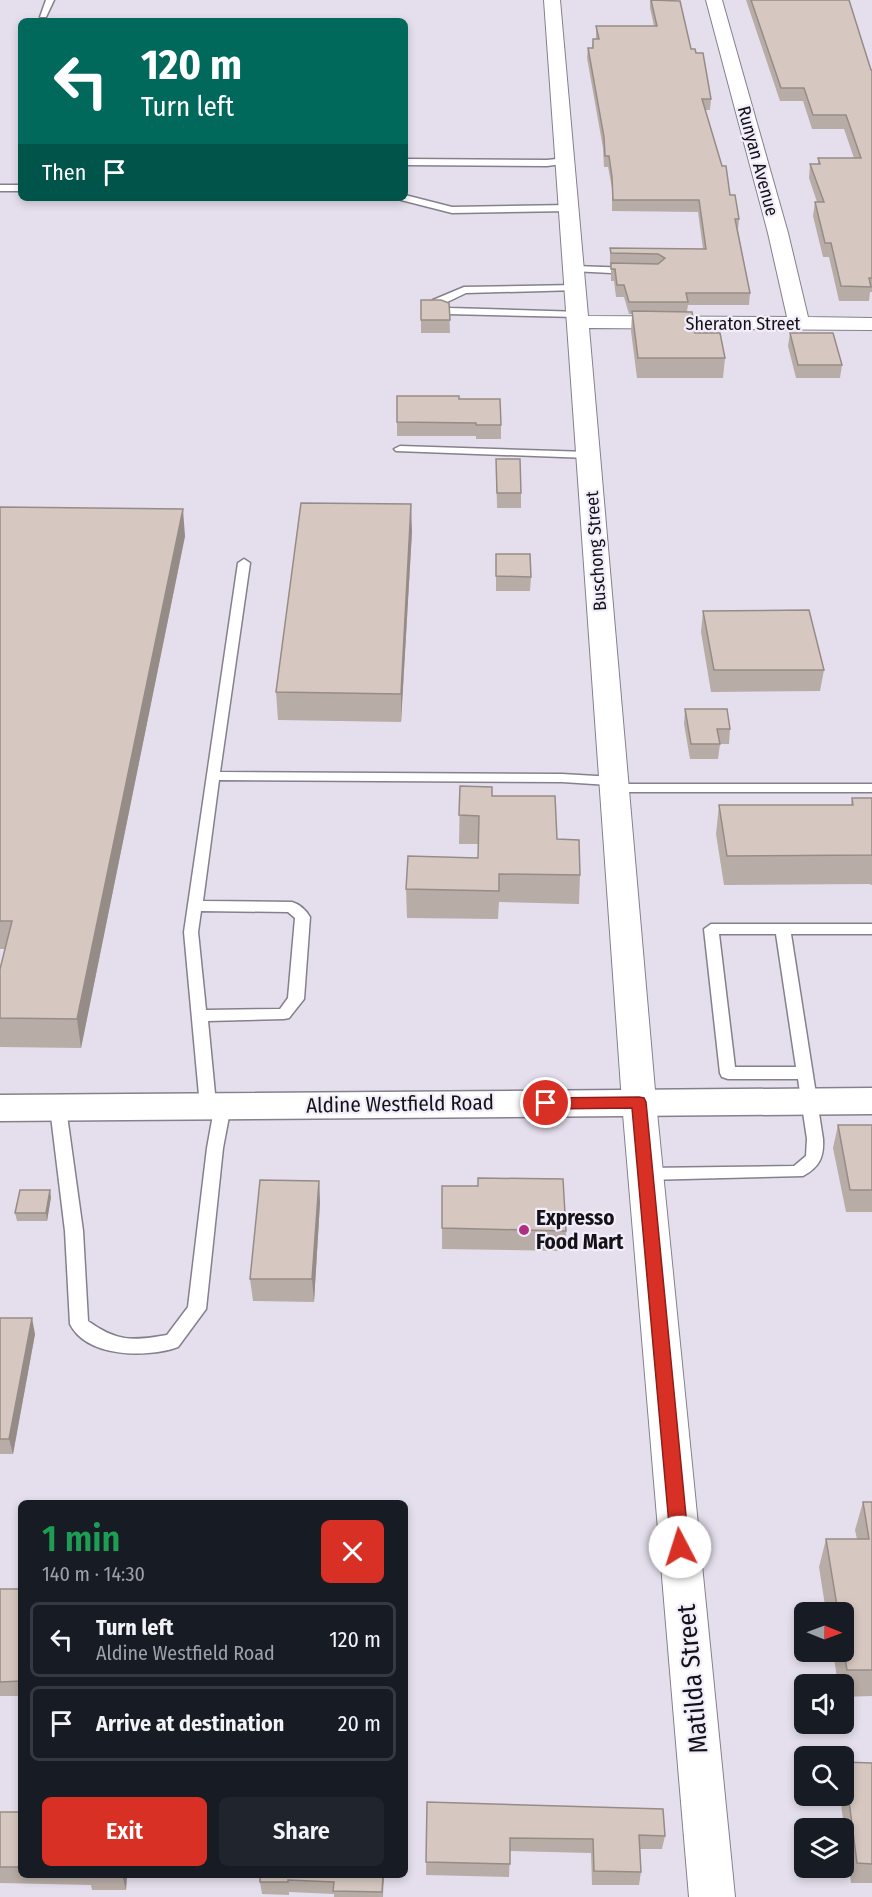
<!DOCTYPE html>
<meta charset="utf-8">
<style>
:root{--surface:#171b24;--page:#20242c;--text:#f1f3f6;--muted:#9ea1a6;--line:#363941;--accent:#d93025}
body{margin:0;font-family:"Fira Sans Condensed",sans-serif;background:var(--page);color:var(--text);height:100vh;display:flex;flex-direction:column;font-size:22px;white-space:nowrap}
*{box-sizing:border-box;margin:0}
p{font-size:20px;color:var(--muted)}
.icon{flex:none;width:33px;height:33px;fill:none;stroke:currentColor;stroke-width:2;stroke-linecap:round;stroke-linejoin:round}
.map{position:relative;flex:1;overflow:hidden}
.drawer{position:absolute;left:18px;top:1500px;width:390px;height:378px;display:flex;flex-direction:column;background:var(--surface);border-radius:9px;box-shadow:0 3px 9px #0003}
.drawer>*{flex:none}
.banner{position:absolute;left:18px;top:18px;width:390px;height:183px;border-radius:9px;box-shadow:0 3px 9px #0003;background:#00695c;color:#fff;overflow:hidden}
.needle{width:39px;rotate:91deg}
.tools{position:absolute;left:794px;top:1602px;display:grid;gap:12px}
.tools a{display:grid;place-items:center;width:60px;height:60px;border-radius:9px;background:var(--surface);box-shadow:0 3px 9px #0003;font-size:30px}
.pin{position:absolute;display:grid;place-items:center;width:51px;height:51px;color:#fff;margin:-26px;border:3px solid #fff;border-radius:50%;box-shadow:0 2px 6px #0007}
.me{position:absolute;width:66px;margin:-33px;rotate:355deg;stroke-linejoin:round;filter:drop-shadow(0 0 4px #0008)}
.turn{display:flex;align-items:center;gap:21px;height:126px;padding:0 24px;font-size:27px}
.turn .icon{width:78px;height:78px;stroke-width:2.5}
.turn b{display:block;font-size:42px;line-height:51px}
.then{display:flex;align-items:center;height:57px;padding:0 24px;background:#0003;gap:12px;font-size:22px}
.round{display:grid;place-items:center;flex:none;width:63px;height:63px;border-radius:9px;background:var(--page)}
.overview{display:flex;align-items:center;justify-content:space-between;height:102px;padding:0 24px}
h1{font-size:36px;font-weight:600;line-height:45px;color:#1e9e55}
.action{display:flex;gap:12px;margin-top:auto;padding:12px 24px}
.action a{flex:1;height:69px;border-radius:9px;background:var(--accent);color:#fff;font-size:24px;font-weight:600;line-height:69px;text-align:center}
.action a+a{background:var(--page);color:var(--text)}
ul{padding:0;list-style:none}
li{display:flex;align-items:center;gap:18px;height:75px;margin:0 12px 9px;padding:0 12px;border:3px solid var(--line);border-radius:9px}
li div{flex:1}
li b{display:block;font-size:22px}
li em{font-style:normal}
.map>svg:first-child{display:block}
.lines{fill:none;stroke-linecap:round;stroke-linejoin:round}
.service-casing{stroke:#85808c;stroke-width:3}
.minor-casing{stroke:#85808c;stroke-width:2}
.secondary-casing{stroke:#85808c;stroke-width:3}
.service{fill:#fff;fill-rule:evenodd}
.minor{fill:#fff;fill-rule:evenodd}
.secondary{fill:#fff;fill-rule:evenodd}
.wall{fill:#b8aca6}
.shaded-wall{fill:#968c87}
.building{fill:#d6c8c1;stroke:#968c87;stroke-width:1.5}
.route{fill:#d93025;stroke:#8d1f18;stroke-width:1.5}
.poi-dot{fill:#ae3181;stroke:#f2edfa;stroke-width:2}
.labels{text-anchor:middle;stroke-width:4.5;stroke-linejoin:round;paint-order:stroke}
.far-street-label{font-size:18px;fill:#141216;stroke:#f2edfa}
.street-label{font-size:21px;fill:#141216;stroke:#f2edfa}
.poi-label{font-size:21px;font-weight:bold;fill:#141216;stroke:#f2edfa;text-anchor:start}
.near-street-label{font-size:26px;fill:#141216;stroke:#f2edfa}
</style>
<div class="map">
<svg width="872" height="1897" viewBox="0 0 872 1897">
<rect width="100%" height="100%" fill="#e5dfed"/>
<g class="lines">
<defs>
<g id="service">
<path d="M46,0H54L46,17H40Z"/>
<path d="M566,158L569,159V163L547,166L405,165V159L547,160Z"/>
<rect x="0" y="185" width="21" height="6"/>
<path d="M405,195L452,207L570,205L575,208L570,211L452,213L401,200L399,198H405Z"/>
<path d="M575,266L631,268L636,271L631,274L572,271L570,269Z"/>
<path d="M576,285L581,288L579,290L466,293L441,305L450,308L582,312L583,314L578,317L448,314L431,306L433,300L464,287Z"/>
<path d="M400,446L589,452L595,455L589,458L396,451L394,449Z"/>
<path d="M244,559L250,563L220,772L562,774L614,777L619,778L621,781L619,784H872V792H614L609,791L607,788L609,785L562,782L219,780L203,901L292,902C299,904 306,910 310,917L304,999L289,1018L284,1019L208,1021L216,1104L223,1100L229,1102L231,1106L223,1148L206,1309L178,1347C148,1358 87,1358 70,1324L65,1231L50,1108L52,1104H64L66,1108L83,1231L88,1321C117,1342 132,1341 167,1335L188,1307L207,1148L214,1109L208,1112L202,1110L200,1106L184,932L238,563ZM201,911L288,912L295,918L288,998L280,1009L206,1010L198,932Z"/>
<path d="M711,924H872V934H791L823,1139C824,1158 819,1167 803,1176L645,1180L639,1179L637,1174L639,1169L645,1168L794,1166L806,1156L807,1139L798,1079H728L722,1077L720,1073L704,929ZM719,934H776L796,1067H735Z"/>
</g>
<path id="minor" d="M544,0H560L588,316L787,317L768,233L706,0H722L788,233L808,317L872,318V330L589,328L656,1102L735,1897H689L622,1102Z"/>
<path id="secondary" d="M872,1088V1114L0,1121V1095Z"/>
</defs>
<use href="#service" class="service-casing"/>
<use href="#minor" class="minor-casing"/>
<use href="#secondary" class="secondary-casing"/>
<use href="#service" class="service"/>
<use href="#minor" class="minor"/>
<use href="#secondary" class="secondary"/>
</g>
<g class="wall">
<path d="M650,0H674L691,49L696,53L711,99L710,110H705L730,195L739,219L738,230L750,293L749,305H688L687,311L695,333L725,358L723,378H637L631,331L632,314H629L624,297H616L614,281H611V265H610V248L703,249L698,212L612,211V188L608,167H604L603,148L587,58L588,48H592L593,39H596V26H654L650,8Z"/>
<path d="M746,0H849L871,70H872V292H870L869,301H839L829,257H823L813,216L815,202H817L809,178L810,164H818V158H854L844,129H812L803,101H780Z"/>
<path d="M421,300L449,303L450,333H421Z"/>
<path d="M790,333L842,365L840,378H796L788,346Z"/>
<path d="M459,399L501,425V439H476V436H397V422Z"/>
<path d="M496,459L521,493V508H497Z"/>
<path d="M0,507L185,536L81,1048L0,1047V969L5,949H0Z"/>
<path d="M412,531L401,722L278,720L276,692Z"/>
<path d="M496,554L531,577L530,591H496Z"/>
<path d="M703,611L824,670L820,691L711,692L701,632Z"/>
<path d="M685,709L730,729L729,744H720L718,759H690L684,724Z"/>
<path d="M460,786L492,796L557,839L580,875L579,904L499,902L498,919L407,918L406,889L478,858L479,844H459Z"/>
<path d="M852,798H872V885L869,884L724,885L716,834L719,805H851Z"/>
<path d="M838,1125H872V1212H846L833,1148Z"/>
<path d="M319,1181L320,1203L314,1302L253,1301L250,1279Z"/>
<path d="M442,1186L566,1231L565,1251L442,1249Z"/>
<path d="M51,1197L47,1221H17L15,1213Z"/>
<path d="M0,1318L35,1334L13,1454H0Z"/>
<path d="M863,1502H872V1696L843,1697V1684H838L833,1652H843V1612H826L819,1567L826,1539H857L855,1530Z"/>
<rect x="0" y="1589" width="21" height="107"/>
<path d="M844,1762L872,1763V1883H851L840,1796H843Z"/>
<path d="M427,1802L665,1836L662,1849H640L641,1872L639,1885H592L591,1853L510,1851L509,1877L426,1875Z"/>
<path d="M0,1812H21V1875H127L126,1890H92L91,1885L0,1883Z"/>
<path d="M260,1875H384L383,1897H334V1894L289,1892V1895L262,1894L260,1882Z"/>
</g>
<g class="shaded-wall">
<path d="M411,504L412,531L401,722V694Z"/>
<path d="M183,509L185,536L81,1048L77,1019Z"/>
<path d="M319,1181L320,1203L314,1302L312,1279Z"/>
<path d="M50,1190L51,1197L47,1221L46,1213Z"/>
<path d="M32,1318L35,1334L13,1454L9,1439Z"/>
<path d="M122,1875H127L126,1890Z"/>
<path d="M383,1875H384L382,1897V1892Z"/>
</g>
<g class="building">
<path d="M651,0L680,1L691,49H695L696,53H703L711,99H702L722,166H726L730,195H735L739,219H735L750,293H686L688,302H629L624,285H617L615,269H611V263L658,264L665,258L658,254L611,253L610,248L706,249L699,200H613L612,177L609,156H605L604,137L588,48H593V39H599L596,26H657Z"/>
<path d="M751,0H849L871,70H872V278H869L871,287L841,286L831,243H825L815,202H824L810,164H820L818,158H861L846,115H813L804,88H781Z"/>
<path d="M421,300H441L449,303L450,320H421Z"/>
<path d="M632,311L692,312L695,333H720L725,358H638Z"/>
<path d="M790,333H833L842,365H798Z"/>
<path d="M397,396H459V399H500L501,425H476V423L397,422Z"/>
<path d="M496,459H520L521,493H497Z"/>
<path d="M301,503L411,504L401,694L276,692Z"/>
<path d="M0,507L183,509L77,1019L0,1018V969L12,921H0Z"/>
<path d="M496,554H530L531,577L496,576Z"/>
<path d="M809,610L824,670H714L703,611Z"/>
<path d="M685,709H727L730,729H717L720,744H691Z"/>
<path d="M460,786L492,787V796H555L557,839L579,840L580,875L499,874V891L406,889L408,856L478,858L479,816L459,815Z"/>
<path d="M852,798H872V855L727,856L719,805H853Z"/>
<path d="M838,1125H872V1190H850Z"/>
<path d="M478,1178L563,1179L566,1231L442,1228V1186H478Z"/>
<path d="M260,1180L319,1181L312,1279H250Z"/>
<path d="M20,1190H50L46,1213H15Z"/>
<path d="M0,1318H32L9,1439H0Z"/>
<path d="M863,1502H872V1670H847L843,1645V1612H838L826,1539H869Z"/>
<path d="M0,1589H21V1681L0,1682Z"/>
<path d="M844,1762L872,1763V1864L857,1863Z"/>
<path d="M427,1802L663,1809L665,1836L639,1835L641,1872L594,1871L593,1839L510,1838V1864L426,1862Z"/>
<rect x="0" y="1812" width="21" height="55"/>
<path d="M260,1875H383L382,1892L333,1891L334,1882L288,1880V1882H260Z"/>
</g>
<path class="route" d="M639,1097L644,1098L646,1102L689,1547L686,1553L680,1555L673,1553L671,1547L632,1108L546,1109L541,1107L539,1103L541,1099L546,1098Z"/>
<circle class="poi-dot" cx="524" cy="1230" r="6"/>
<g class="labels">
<g class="far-street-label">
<text transform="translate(758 161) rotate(75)" y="6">Runyan Avenue</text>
<text x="743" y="330">Sheraton Street</text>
<text transform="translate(596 551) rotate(-94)" y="6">Buschong Street</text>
</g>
<g class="street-label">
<text transform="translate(400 1104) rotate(-1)" y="7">Aldine Westfield Road</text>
</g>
<g class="poi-label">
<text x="536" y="1225">Expresso<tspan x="536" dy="24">Food Mart</tspan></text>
</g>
<g class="near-street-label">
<text transform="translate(692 1679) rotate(-95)" y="9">Matilda Street</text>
</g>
</g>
</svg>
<div class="tools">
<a><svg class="needle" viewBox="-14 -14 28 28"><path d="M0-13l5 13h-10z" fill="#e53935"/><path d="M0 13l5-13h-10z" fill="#9ea1a6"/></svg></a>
<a><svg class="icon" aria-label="sound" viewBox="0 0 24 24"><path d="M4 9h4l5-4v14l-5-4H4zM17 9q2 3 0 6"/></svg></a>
<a><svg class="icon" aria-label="search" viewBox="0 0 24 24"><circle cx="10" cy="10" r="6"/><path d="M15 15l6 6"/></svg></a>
<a><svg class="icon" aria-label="layers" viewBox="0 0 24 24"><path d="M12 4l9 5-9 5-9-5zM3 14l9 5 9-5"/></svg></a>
</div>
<div class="pin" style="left:546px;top:1103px;background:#d93025"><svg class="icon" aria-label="arrive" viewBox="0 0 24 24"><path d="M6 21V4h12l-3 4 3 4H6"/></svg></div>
<svg class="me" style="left:680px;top:1547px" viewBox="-20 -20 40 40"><circle r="19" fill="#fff"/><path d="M0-13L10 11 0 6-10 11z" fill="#d93025"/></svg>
<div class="banner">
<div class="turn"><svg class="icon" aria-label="left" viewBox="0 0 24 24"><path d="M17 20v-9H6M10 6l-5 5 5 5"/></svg><div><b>120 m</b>Turn left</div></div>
<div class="then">Then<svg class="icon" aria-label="arrive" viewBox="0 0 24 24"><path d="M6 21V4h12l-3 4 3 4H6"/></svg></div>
</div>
<section class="drawer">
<div class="overview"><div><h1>1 min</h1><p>140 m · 14:30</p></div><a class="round" style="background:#d93025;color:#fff"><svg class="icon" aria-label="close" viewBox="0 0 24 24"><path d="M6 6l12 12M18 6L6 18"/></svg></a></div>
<ul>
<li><svg class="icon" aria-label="left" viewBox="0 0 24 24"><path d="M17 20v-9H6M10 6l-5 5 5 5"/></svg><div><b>Turn left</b><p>Aldine Westfield Road</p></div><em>120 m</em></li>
<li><svg class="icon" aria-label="arrive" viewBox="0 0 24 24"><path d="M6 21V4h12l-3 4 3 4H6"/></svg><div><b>Arrive at destination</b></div><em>20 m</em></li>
</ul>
<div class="action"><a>Exit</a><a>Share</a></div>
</section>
</div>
